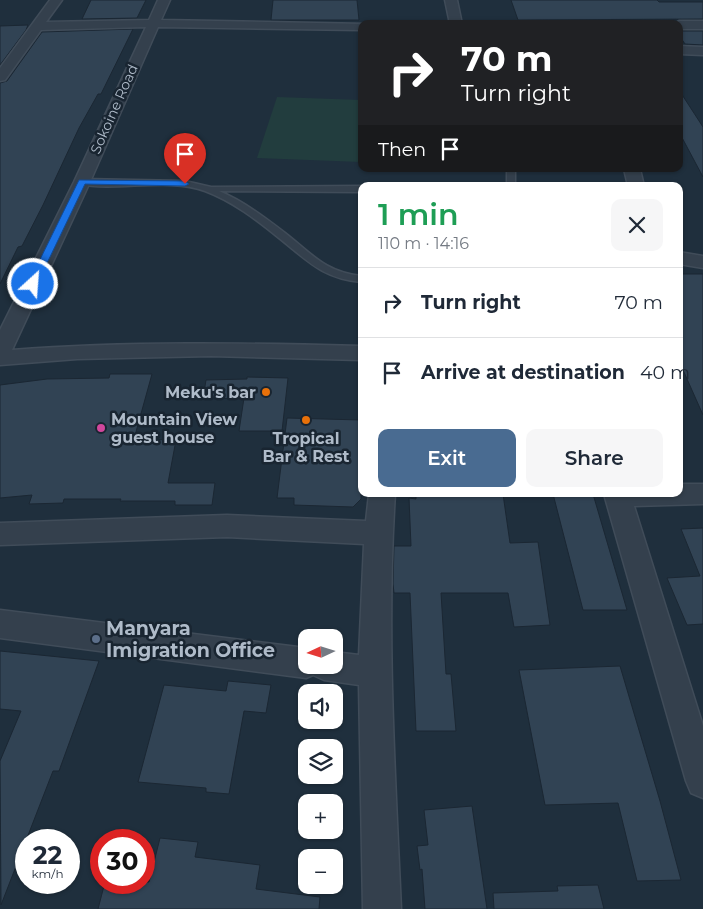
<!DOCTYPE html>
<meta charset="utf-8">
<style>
:root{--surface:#fff;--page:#f6f6f7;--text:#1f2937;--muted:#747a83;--line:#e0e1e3;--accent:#496b91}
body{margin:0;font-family:Montserrat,sans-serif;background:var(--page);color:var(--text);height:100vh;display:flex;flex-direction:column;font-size:19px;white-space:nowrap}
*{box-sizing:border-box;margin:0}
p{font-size:16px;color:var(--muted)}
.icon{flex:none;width:28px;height:28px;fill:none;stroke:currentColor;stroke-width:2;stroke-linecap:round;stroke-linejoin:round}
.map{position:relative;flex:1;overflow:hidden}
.side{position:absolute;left:358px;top:182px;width:325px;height:315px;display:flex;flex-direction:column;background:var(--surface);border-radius:10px;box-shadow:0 1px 4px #0004}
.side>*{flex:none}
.guide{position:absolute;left:358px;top:20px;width:325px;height:152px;border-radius:10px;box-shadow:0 1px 4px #0004;background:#202124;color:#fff;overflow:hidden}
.needle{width:32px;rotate:266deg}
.tools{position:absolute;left:298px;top:629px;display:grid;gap:10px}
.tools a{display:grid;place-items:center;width:45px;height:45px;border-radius:10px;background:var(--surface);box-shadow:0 1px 4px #0004;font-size:25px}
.speed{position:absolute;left:15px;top:829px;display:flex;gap:10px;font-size:25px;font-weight:700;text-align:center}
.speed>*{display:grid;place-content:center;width:65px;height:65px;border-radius:50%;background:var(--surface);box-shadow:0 1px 4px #0004;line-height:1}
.speed small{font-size:12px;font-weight:400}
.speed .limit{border:8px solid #d22;background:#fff;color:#111}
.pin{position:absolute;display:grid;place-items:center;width:42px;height:42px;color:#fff;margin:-51px -21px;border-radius:50% 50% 50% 0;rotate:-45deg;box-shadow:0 0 5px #0007}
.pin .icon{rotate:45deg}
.me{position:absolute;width:55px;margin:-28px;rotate:26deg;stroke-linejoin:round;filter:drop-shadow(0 0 4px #0008)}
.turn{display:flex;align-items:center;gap:18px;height:105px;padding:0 20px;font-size:22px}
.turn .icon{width:65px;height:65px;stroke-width:2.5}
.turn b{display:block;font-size:35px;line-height:42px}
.then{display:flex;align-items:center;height:48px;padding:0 20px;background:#0003;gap:10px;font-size:19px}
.round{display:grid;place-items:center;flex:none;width:52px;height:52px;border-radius:10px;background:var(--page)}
.overview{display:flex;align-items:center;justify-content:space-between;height:85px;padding:0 20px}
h1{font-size:30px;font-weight:600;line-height:38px;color:#1e9e55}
.cta{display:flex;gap:10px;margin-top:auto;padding:10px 20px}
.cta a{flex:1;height:58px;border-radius:10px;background:var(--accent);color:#fff;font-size:20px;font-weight:600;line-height:58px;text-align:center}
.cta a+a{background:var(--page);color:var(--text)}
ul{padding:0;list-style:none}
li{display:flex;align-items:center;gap:15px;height:70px;padding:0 20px;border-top:1px solid var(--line)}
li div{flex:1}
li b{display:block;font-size:19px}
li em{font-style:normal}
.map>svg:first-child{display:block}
.green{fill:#223d3e}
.building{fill:#314354;stroke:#1b2733}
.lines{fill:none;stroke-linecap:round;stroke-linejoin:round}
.lane-casing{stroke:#404c59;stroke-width:3}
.street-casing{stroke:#404c59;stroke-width:3}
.lane{fill:#34404d;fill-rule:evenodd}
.street{fill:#34404d;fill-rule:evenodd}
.route{fill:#1a73e8;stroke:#114b97}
.food-dot{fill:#e8710a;stroke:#192531;stroke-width:2}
.hotel-dot{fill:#d1479c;stroke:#192531;stroke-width:2}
.service-dot{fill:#5c6f8a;stroke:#192531;stroke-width:2}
.labels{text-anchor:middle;stroke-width:5;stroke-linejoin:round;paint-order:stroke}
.far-street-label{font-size:14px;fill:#afbbc9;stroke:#192531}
.poi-label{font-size:16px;font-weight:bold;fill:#afbbc9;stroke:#192531;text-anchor:end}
.near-poi-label{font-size:19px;font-weight:bold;fill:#afbbc9;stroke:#192531;text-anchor:start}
</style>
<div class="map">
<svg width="703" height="909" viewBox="0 0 703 909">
<rect width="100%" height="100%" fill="#1f2f3d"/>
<path class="green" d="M277,97L361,100V162L257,158Z"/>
<g class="building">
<path d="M91,0H146L137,18L82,19Z"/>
<path d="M273,0H357L359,20H271Z"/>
<path d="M511,0H657L659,2H703V19L518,20Z"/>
<path d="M28,25L26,30L0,65V26Z"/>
<path d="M133,29L101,94H98L79,128L43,205L22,246L18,247L0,284V83L7,81L42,32Z"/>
<path d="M679,31H703V45L685,44L679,35Z"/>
<path d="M679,90L703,127V177L679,132Z"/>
<path d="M679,274H703V415L679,361Z"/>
<path d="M110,374H152L134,439L176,440L168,483H215L212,505H175V501H120L121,499H64L63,503L29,504L32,495L0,498V385L47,379L109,378Z"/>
<path d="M247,377L288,378L282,431H239L244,398L203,399L206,380L247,379Z"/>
<path d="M287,418L361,420V499L353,507L294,505V498H277Z"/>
<path d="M416,494H503L510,543L538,542L550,625L514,627L508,593H441L446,674H451L456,731H416L410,593H394L393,584L394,546H411L409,498L416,499Z"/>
<path d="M553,494H593L627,610H583Z"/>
<path d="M703,528V624L687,625L667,578L700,576L681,529Z"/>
<path d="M0,651L99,661L59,771H53L1,905L0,761L21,711L0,709Z"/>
<path d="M620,666L660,801L681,880L637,881L618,803L545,805L519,670Z"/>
<path d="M228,681L271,685L266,713L244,711L229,794L206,792V788L138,782L164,685L226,691Z"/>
<path d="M472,806L487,909H425L422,869L420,870L417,846L428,845L424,810Z"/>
<path d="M160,838L198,842L195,857L260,865L256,889L320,897L319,909H98L105,882H149Z"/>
<path d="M598,885L604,909H494L493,893L558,891L557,886Z"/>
</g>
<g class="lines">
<defs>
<g id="lane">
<rect x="507" y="169" width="8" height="17"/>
<path d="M82,179L185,181L211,187L361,186V192L219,191C243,201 264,217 285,233C312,254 325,272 361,276V282C322,278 308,261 279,238C257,220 232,201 205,191C168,177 117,192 79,184L78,182Z"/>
</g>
<g id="street">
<path d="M50,0H62L46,22L149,20L158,0H170L161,20L366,24H361V30L158,27L90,182L12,350C129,341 244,343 361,346V360L211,356L77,359L0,365V330L74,182L146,27L41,30L5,80L0,81V68Z"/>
<path d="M445,0H457L462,24H450Z"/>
<path d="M679,21H703V29H679V24H674Z"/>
<path d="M679,46L703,47V55L679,54Z"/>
<path d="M624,169H640L644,186H628Z"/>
<path d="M679,252L703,256V268L679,264Z"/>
<path d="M679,484H703V504L634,506L703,726V798L691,793L686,781L604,494H679Z"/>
<path d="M369,494H395C386,633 395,770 401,909H363L359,685L324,680L313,675L306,678L0,638V610L306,648V665H334V652L359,655L364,544L227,537L0,545V523L227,515L366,521Z"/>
</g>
</defs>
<use href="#lane" class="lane-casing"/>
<use href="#street" class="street-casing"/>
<use href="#lane" class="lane"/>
<use href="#street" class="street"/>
</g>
<path class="route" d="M79,180L185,181L189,184L185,186L85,184L37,284L36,286H30L28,284Z"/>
<g class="food-dot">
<circle cx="266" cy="392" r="5"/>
<circle cx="306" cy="420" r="5"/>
</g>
<circle class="hotel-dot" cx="101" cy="428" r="5"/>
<circle class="service-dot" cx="96" cy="639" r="5"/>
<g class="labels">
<g class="far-street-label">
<text transform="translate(114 109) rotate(-66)" y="5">Sokoine Road</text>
</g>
<g class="poi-label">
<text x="256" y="398">Meku's bar</text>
<text x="111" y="425" text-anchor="start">Mountain View<tspan x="111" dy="18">guest house</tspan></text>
<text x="306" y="444" text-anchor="middle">Tropical<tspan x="306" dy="18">Bar &amp; Rest</tspan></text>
</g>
<g class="near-poi-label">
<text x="106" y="635">Manyara<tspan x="106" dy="22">Imigration Office</tspan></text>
</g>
</g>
</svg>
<div class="tools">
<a><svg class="needle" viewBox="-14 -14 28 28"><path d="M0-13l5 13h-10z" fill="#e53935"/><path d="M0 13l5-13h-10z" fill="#747a83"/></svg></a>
<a><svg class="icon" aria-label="sound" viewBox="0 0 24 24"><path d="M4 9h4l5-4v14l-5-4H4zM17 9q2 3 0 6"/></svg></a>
<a><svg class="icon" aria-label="layers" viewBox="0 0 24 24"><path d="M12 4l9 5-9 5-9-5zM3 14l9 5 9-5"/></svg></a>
<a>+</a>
<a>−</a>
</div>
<div class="speed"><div>22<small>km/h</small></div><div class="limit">30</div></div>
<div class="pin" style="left:185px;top:184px;background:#d93025"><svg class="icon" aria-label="arrive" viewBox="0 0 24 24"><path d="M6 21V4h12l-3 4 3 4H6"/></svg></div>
<svg class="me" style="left:33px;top:284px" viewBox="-20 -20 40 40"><circle r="17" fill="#1a73e8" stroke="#fff" stroke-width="3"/><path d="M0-11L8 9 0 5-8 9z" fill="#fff"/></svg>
<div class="guide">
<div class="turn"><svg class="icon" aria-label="right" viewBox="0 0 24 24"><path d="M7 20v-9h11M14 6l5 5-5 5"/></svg><div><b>70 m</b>Turn right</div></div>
<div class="then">Then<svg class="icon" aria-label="arrive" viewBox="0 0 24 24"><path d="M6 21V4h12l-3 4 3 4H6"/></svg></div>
</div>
<section class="side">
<div class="overview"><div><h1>1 min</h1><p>110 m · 14:16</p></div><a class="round"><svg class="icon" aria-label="close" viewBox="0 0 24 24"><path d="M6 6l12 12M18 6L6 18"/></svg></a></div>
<ul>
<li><svg class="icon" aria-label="right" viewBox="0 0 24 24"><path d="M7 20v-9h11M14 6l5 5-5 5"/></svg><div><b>Turn right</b></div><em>70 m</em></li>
<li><svg class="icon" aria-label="arrive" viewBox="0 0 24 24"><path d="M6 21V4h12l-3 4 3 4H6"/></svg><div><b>Arrive at destination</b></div><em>40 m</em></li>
</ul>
<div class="cta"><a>Exit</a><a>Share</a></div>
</section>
</div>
